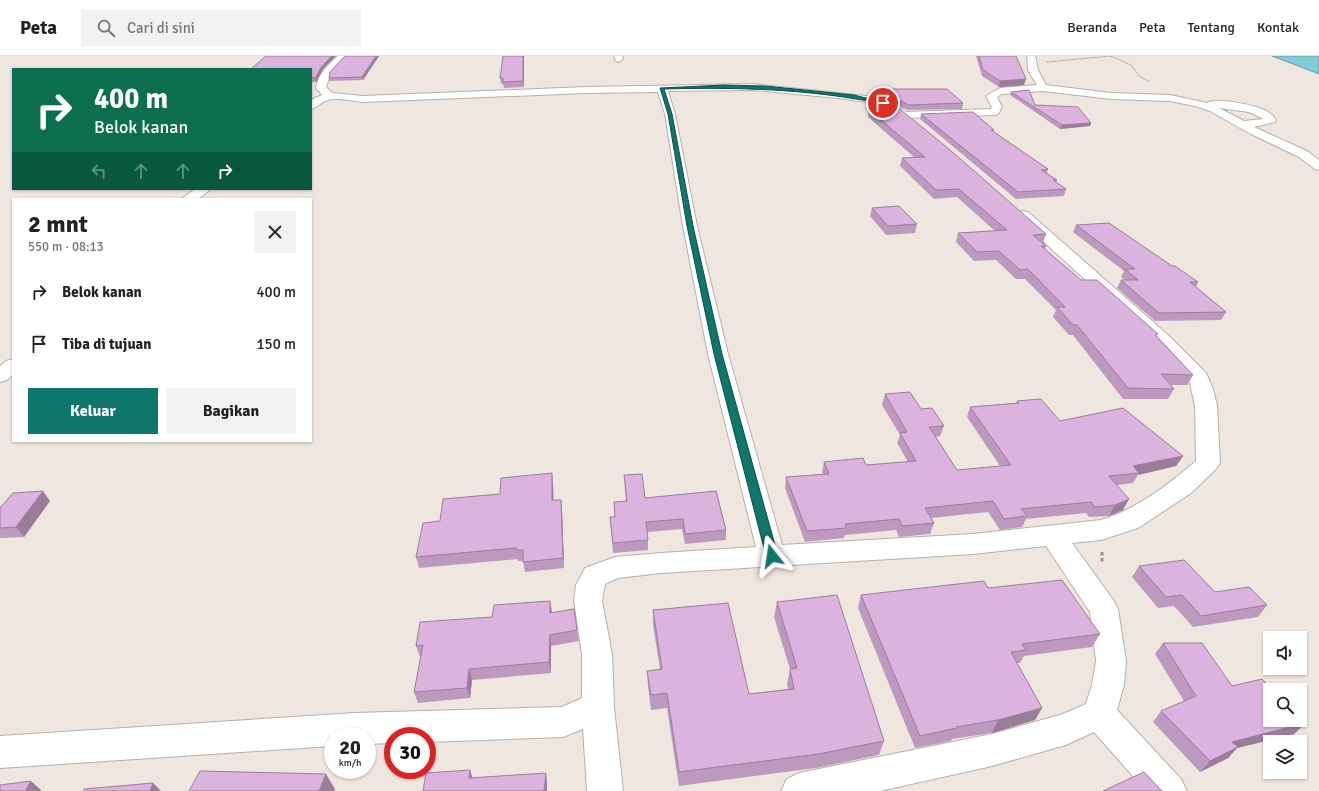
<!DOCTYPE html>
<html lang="id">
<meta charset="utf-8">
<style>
:root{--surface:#fff;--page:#f2f2f2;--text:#222;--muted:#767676;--line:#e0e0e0;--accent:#0f766e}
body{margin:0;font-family:Signika,sans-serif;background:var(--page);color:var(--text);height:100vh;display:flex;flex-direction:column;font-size:15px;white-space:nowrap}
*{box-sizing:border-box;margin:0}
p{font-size:13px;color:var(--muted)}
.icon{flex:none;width:22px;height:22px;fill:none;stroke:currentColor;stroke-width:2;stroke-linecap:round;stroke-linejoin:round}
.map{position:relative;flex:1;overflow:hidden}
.sheet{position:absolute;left:12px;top:142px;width:300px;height:244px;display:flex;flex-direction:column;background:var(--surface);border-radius:0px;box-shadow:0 1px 3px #0004}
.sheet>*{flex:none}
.top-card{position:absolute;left:12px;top:12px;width:300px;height:122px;border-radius:0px;box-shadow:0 1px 3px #0004;background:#0b6e4f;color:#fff;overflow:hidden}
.fabs{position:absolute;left:1263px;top:575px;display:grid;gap:8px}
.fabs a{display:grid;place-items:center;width:44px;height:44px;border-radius:0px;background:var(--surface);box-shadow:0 1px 3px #0004;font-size:20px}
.speed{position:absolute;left:324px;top:671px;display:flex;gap:8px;font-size:20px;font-weight:700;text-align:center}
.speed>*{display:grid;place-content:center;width:52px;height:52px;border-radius:50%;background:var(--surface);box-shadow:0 1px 3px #0004;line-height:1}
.speed small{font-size:10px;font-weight:400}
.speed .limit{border:6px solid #d22;background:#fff;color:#111}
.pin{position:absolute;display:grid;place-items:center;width:34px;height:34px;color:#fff;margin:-17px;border:2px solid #fff;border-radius:50%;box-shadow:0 1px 4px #0007}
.me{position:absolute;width:44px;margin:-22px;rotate:345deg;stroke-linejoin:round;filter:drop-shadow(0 0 3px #0008)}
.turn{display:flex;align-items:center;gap:14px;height:84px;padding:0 16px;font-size:18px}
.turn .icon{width:52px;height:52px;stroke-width:2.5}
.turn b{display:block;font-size:28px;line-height:34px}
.lanes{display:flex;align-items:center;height:38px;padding:0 16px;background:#0003;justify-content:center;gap:20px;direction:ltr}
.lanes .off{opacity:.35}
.round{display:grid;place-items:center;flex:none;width:42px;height:42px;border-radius:0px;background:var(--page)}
.head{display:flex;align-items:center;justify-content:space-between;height:68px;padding:0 16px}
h1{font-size:24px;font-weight:700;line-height:30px}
.primary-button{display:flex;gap:8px;margin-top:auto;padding:8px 16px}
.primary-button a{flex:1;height:46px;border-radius:0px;background:var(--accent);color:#fff;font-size:16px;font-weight:700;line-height:46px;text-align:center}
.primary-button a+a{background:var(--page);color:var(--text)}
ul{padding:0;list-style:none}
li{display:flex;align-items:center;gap:12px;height:52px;padding:0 16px}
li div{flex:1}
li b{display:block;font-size:15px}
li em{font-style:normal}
header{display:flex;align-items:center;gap:24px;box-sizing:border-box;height:56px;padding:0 20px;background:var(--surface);border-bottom:1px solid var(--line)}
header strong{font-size:19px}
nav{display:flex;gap:22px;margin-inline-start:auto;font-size:14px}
.search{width:280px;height:36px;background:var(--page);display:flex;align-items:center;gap:10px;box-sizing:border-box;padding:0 14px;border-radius:0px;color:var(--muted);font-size:15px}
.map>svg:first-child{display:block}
.water{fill:#80cbd7;stroke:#6b9fa6}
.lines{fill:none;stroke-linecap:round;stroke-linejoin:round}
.minor-casing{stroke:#b8b0a8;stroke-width:2}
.path-far1{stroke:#97928c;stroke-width:1;stroke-dasharray:1.5 1;stroke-linecap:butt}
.path{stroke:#97928c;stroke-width:3;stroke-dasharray:3.5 2.5;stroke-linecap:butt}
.minor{fill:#fff;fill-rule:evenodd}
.wall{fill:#bd99bf}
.shaded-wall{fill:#9a7d9b}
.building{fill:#dcb2de;stroke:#9a7d9b}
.route{fill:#0f766e;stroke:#0a4d48}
</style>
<header>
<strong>Peta</strong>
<div class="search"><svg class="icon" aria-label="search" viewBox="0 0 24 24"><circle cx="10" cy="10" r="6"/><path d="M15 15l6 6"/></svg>Cari di sini</div>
<nav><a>Beranda</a><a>Peta</a><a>Tentang</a><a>Kontak</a></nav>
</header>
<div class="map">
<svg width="1319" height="735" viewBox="0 0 1319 735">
<rect width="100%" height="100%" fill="#efe7df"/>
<path class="water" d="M1272,0H1319V18Z"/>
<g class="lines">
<defs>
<g id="minor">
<path d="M338,0H347L330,19L326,31L332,37L363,40L586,31L753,28L875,41L895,48L906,56L991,53L992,51L986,40L1000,32L1037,29L1028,14L1027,0H1035L1038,14L1046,29L1111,37L1170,39L1207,47C1216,41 1254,49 1264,54C1269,56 1273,59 1276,64L1275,66L1254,71L1307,95L1319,104V114L1315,113L1299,101L1249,77L1210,55L1195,50L1170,45L1111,43L1043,35L1002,38L997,41L1002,51L998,58L994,59L905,62L887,52L873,47L838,42L753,34L668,35L675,58L697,170L728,298L782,489L973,478L1101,464C1137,453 1168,429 1196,405L1195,350L1189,323L1154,287L1018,162L1016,159L1018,156L1023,155L1028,156L1168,279L1206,317L1213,333L1217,350L1220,407L1216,413L1191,437L1138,472L1101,484L1072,487L1114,545L1118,553L1126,605L1124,629L1117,654L1181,723L1187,735H1146L1094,676L1066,689L992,710L880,735H781L787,723L799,717L992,678L1063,658L1086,648L1092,629L1096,605L1090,556L1046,490L973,498L661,517L618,522L605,528L602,545L612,598L614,651L623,735H587L583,673L563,681L427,686V680H393V687L367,688V680H333V690L0,712V680L355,657L562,651L582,642V598L574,545L576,529L585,512L615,501L661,497L756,491L708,298L683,170L665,58L658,36L586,37L363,46C353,45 337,41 328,44C321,46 317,52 311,53V44L322,39L316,32C318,18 328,9 338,0ZM1219,52L1249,56L1264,63L1244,65Z"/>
<path d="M614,0H622L623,3L619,6L616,5Z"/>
<path d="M195,133H211L198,143H181Z"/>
<path d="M13,303V319L7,324L0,326V310L6,305Z"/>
</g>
</defs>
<use href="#minor" class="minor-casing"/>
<g class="path-far1">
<path d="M1111,0L1131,9L1139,20L1150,26"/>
<path d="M1047,6L1111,0"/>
</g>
<path class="path" d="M1102,496V507"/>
<use href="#minor" class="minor"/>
</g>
<g class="wall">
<path d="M345,0H379L363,24L329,25V22Z"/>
<path d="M524,0V31L504,32L503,28H501L500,22Z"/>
<path d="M976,0H1016L1024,29L999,31L982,20Z"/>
<path d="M311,13H323L316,26H311Z"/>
<path d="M880,33L963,47L962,53L908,54L883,43L879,38Z"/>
<path d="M1011,36L1035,49L1090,70L1060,73L1010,39Z"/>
<path d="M869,54L1046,178L1043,187L1046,190L1045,194L1081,224L1157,280L1193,319L1187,329H1171L1174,333L1168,343H1123L1073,279H1069L1053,261L1056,254L1025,223H1016L996,204L974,205L956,186L958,177L995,175L957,141L934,143L900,110L902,102H915L868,61Z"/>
<path d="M921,58L994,74V76L1048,113L1047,117L1057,124L1056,126L1066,133L1064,140L1016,143L920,63Z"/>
<path d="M872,152L917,168L915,177L886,179L870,160Z"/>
<path d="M1076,169L1172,210L1198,226L1196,231L1226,256L1221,264L1155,265L1117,232L1121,224H1125L1121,221L1124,215L1073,176Z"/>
<path d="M885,338L921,353L944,370L940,380L936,381L957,414L1000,410L967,361L970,351L1016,347L1017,345L1060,365L1183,400L1176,410L1138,419L1133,427L1117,429L1123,454L1109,460L1089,461L1086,457L1026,463L1022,471L1000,474L988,456L931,462L934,467L930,478L899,481L896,474L845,479L844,482L805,486L785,432L786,421L823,418L822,416L824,406L866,409L908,406L897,387L900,379L882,349Z"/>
<path d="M624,419L645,442L726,474V484L685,488L682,473L647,476L648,484V494L613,497L610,461H615L614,446L626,445Z"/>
<path d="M553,428V444H561L562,454L564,512L525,516L523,505H518V503L419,512L416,501L500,438Z"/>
<path d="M50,445L24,481L0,482V451Z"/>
<path d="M1139,510L1215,536L1267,549L1258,561L1193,571L1174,550L1158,552L1132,521Z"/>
<path d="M988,532L1100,578L1092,591L1024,600L1020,607H1017L1042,652L1035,664L992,677L952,683L951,685L915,692L858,552L861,539Z"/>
<path d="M777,546L884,685L879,699L816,712L679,730L667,652L651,654L648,630L647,615L660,613L653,569V554L749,638L788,633L787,628L790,613L774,561Z"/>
<path d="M552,556L577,574L579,585L551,590V617L472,624L470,642L418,647L414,636L421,601H420L416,590L492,561Z"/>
<path d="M1163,587L1232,630L1305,667L1294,678L1237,692L1228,702L1200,716L1153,666L1161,655L1184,645L1155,598Z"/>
</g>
<g class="shaded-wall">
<path d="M332,0H336L323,13L316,26L315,22L322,10Z"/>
<path d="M376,0H379L363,24L362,21Z"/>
<path d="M523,0H524V31L523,25Z"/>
<path d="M1026,23L1024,29L999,31L1000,25Z"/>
<path d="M1091,67L1090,70L1060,73L1062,69Z"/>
<path d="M1183,400L1176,410L1138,419L1139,417L1133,410Z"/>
<path d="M552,417L553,428L554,455L552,444Z"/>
<path d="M43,435L50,445L24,481L16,471Z"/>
<path d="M1129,443L1123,454L1109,460L1115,449Z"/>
<path d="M561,444L562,454L564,512L563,502Z"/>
<path d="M550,545L552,556V568L550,557Z"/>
<path d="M550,579L551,590V617L549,606Z"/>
<path d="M469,613L472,624L470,642L467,632Z"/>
<path d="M1042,652L1035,664L992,677L998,664Z"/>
<path d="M1305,667L1294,678L1237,692L1228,702L1200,716L1210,705L1232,686Z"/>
<path d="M470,714L473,724L469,722Z"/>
<path d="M546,717L547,727V735H544Z"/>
<path d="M326,718L335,733L334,735H319Z"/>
<path d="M31,725L42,735H25Z"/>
<path d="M153,727L161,735H150Z"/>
</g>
<g class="building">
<path d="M266,0H332L322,10L315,22H311V13H251Z"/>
<path d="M345,0H376L362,21L329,22L330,16Z"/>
<path d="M503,0H523V25L503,26V22H500Z"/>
<path d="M979,0H1016L1026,23L1000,25L983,14Z"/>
<path d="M880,33H947L963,47L909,49L884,37Z"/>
<path d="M1029,34L1035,49L1078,51L1091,67L1062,69L1011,36Z"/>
<path d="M876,43L896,50L943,88L980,120L1046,178L1033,179L1046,190H1041L1081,224H1097L1158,278L1155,279L1193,319L1161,318L1174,333L1128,332L1077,269H1073L1057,251H1065L1028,213L1020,214L999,195L977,196L958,177L1007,174L959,133L936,134L902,102L925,101L869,54Z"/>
<path d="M973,56L994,74H991L1048,113L1041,114L1057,124H1053L1066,133L1018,136L921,58Z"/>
<path d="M899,150L917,168L888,170L872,152Z"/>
<path d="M1109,167L1172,210H1175L1198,226H1190L1226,256L1159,257L1121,224H1138L1125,213H1135L1076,169Z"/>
<path d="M910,336L921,353L932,352L944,370L929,371L957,414L1011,409L970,351L1019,347L1017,345L1041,343L1060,365L1123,352L1183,400L1133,410L1139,417L1109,420L1129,443L1115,449L1095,451L1091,446L1021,453L1027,460L1004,463L993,445L925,452L934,467L902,470L899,463L845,468L846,472L807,475L786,421L829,418L824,406L863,402L866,409L916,405L900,377L907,376L885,338Z"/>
<path d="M552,417V444H561L563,502L523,506V494H516V492L416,501L423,467L440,465L443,443L500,438L501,422Z"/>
<path d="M642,418L645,442L716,435L726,474L685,478L683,463L646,466L648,484L613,487L610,461H615L614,446L627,445L624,419Z"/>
<path d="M43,435L16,471L0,472V451H1L13,437Z"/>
<path d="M1184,504L1215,536L1249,531L1267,549L1201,560L1182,539L1166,541L1139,510Z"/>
<path d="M1062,524L1100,578L1022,588L1026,594L1011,596L1042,652L998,664L956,671L957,672L920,680L861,539L984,525L988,532Z"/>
<path d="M837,539L884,685L819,698L679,716L667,637L651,639L647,615L662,613L653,554L728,547L749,638L794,633L790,613L797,612L777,546Z"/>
<path d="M550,545V557L574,553L577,574L550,579L549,606L469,613L467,632L414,636L423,589L416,590L420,566L492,561L494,549Z"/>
<path d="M1163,587H1202L1232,630L1262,623L1273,634H1270V664H1300V662L1305,667L1232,686L1238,691L1210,705L1161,655L1196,640Z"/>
<path d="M470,714L469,722L546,717L544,735H423L426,717Z"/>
<path d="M200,715L326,718L319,735H189Z"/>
<path d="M1144,716L1162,735H1103Z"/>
<path d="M31,725L25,735H0V729Z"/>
<path d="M153,727L150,735H84V733Z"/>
</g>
<path class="route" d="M724,29L765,30L854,39L885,47L883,48C811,33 738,31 664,33L672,58L693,170L722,298L778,500L776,503L772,504L768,503L766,500L714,298L687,170L668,58L660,32Z"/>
</svg>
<div class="fabs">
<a><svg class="icon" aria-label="sound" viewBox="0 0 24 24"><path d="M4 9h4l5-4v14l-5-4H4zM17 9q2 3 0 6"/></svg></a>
<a><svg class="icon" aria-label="search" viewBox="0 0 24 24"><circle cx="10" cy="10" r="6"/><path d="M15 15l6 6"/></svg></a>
<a><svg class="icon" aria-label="layers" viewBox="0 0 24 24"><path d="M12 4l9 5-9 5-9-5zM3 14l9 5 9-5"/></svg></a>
</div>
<div class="speed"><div>20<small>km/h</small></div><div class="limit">30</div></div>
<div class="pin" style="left:883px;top:47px;background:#d93025"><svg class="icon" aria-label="arrive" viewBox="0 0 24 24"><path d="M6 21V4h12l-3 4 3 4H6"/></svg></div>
<svg class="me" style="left:772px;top:500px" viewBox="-20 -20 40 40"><path d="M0-17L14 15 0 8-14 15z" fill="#0f766e" stroke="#fff" stroke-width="4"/></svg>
<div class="top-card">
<div class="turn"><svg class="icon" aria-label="right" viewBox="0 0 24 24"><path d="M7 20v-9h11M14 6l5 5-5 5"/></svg><div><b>400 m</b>Belok kanan</div></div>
<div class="lanes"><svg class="icon off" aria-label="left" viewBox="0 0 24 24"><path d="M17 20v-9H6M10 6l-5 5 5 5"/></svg><svg class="icon off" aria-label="ahead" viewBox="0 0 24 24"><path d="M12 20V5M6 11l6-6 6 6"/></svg><svg class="icon off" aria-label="ahead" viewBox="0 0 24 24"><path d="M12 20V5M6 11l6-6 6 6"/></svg><svg class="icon" aria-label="right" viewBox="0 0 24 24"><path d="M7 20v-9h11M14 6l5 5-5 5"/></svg></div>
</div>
<section class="sheet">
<div class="head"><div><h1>2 mnt</h1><p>550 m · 08:13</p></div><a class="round"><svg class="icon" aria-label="close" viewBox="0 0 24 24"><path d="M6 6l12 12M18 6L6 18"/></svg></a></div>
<ul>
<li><svg class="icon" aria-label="right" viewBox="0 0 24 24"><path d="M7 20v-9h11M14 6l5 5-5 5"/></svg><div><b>Belok kanan</b></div><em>400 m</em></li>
<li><svg class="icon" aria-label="arrive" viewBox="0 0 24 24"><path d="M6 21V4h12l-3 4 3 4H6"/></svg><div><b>Tiba di tujuan</b></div><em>150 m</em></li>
</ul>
<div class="primary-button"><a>Keluar</a><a>Bagikan</a></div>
</section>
</div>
